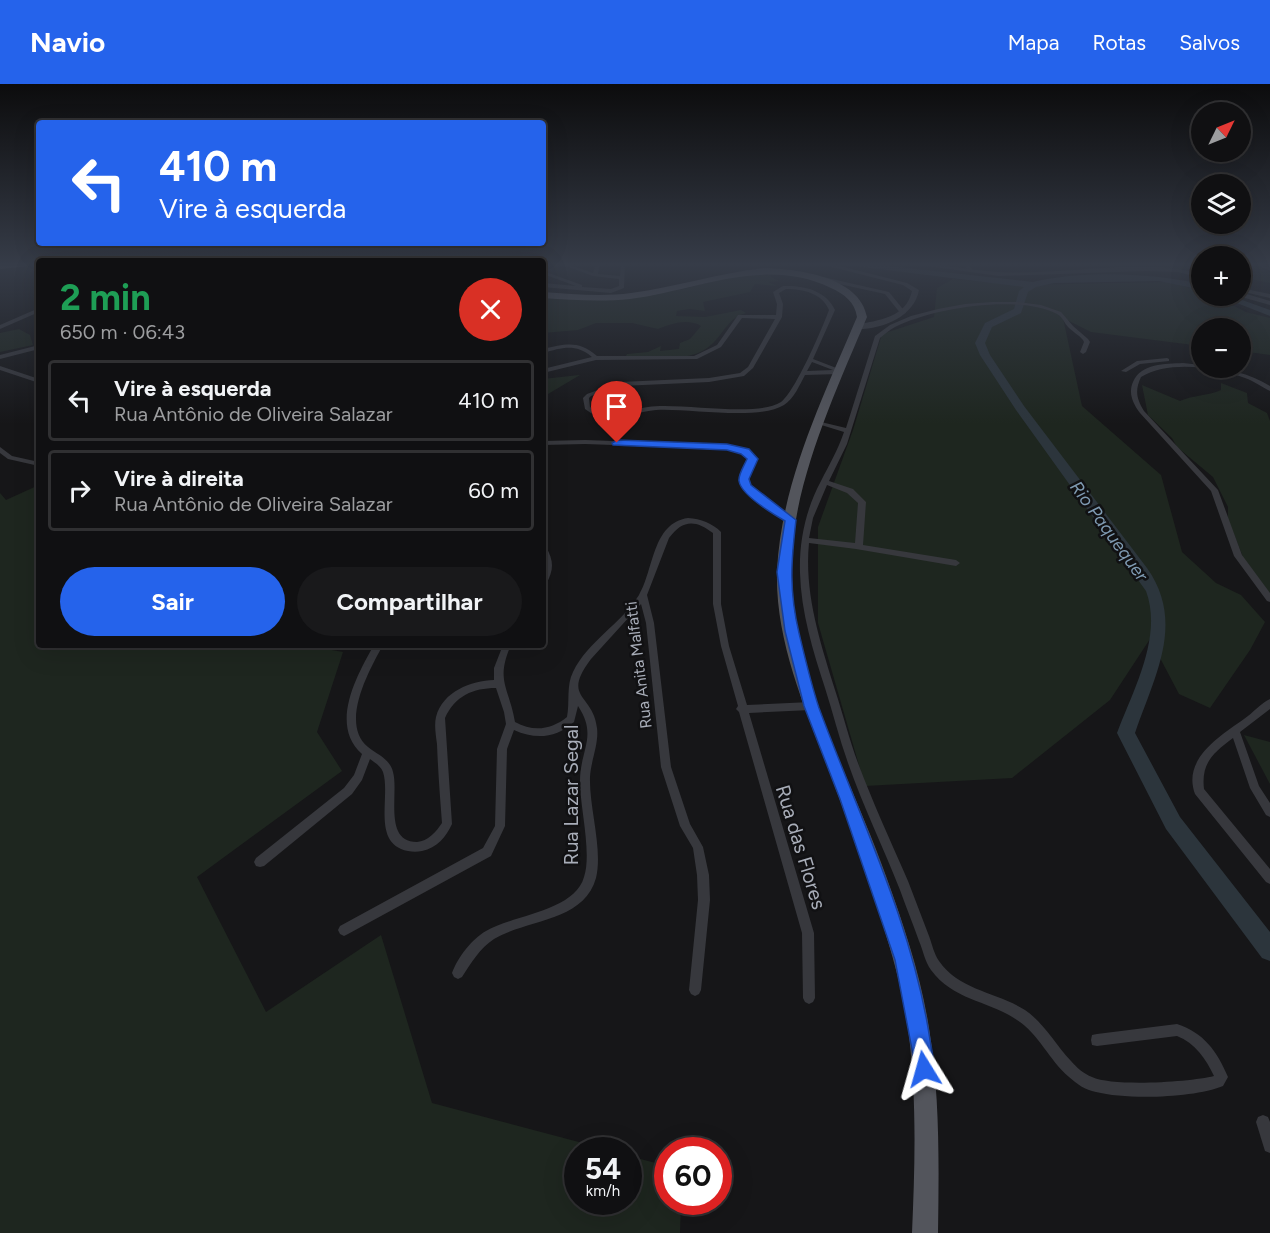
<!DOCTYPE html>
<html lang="pt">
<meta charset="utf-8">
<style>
:root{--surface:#101012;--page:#19191b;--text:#f1f3f6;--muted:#9c9d9f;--line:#303032;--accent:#2563eb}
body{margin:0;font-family:Figtree,sans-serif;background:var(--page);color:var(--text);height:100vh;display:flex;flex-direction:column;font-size:22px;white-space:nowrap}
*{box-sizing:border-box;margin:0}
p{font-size:20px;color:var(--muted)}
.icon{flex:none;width:33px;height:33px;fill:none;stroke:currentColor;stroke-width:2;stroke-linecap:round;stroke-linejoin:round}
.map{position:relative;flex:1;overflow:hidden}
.panel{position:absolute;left:36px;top:174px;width:510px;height:390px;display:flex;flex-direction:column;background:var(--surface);border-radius:6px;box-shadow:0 6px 24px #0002,0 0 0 2px var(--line)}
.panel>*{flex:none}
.banner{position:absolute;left:36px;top:36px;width:510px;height:126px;border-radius:6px;box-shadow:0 6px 24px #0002,0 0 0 2px var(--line);background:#2563eb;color:#fff;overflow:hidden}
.needle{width:39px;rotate:47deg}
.tools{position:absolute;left:1191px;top:18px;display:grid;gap:12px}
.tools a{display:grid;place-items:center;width:60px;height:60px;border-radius:50%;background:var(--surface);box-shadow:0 6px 24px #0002,0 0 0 2px var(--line);font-size:30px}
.speed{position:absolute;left:564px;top:1053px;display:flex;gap:12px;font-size:30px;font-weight:700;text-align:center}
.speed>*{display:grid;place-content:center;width:78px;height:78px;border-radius:50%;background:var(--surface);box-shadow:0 6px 24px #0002,0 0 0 2px var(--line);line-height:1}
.speed small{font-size:15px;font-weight:400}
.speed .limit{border:9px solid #d22;background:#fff;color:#111}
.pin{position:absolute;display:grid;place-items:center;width:51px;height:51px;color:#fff;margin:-62px -26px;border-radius:50% 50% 50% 0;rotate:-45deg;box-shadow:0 0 6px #0007}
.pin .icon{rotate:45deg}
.me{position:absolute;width:66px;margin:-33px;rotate:352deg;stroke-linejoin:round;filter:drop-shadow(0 0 4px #0008)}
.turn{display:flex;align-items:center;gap:21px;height:126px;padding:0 24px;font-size:27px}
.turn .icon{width:78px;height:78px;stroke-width:2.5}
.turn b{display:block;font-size:42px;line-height:51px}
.round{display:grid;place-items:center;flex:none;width:63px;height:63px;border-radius:32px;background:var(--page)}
.head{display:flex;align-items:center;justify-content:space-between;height:102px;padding:0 24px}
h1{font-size:36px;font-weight:700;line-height:45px;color:#1e9e55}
.primary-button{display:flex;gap:12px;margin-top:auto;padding:12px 24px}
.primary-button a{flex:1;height:69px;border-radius:36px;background:var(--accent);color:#fff;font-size:24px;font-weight:700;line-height:69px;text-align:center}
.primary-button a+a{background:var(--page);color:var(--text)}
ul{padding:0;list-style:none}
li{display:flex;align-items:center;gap:18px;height:81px;margin:0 12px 9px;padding:0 12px;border:3px solid var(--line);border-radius:6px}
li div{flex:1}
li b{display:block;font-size:22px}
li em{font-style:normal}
header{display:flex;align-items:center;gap:36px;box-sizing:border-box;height:84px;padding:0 30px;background:var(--accent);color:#fff}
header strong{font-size:28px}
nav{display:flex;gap:33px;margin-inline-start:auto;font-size:21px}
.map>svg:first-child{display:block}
.green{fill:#1e261f}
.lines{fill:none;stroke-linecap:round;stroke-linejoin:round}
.river{fill:#2c353c;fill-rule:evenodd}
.minor{fill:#37383d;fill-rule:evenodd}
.tertiary{fill:#37383d;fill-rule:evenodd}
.primary{fill:#53555c;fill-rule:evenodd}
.route{fill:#2563eb;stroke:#184099;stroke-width:1.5}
.labels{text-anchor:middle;stroke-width:5;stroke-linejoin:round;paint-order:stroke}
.street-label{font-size:16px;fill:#a8adb8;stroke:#111113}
.water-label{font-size:18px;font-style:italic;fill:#7f9bb3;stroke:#111113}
.near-street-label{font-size:20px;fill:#a8adb8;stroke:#111113}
</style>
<header>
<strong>Navio</strong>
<nav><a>Mapa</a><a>Rotas</a><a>Salvos</a></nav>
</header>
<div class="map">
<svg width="1270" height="1149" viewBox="0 0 1270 1149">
<rect width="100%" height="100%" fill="#161618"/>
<g class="green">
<path d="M1202,179L1192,187C1168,184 1120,187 1102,180Z"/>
<path d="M1241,179L1254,180L1270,188V199L1241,193Z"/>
<path d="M771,190V193L779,197L768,198L777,202L755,200L750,208L703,218L705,227L689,225L677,227L676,232L705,233L741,226L746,229C729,233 724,249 712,260C692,280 652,273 626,272L627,270L648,268L661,262L660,267L679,265L680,259L690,255L701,242C688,234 671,240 658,245L632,239H596L578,246L543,249V213L605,216L684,205L730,192Z"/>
<path d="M953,195L1019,201L1168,198L1201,207L1202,212H1214L1246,228L1270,234V271L1241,267L1240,244H1202L1201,262L1091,248L1063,234L1082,322L1161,391L1182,468L1216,499L1241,511L1265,538L1250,566L1210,624L1179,610L1150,555L1110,616L1012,694L865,702L818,539V443L853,346L882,250L934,233L937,204Z"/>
<path d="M19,245L30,251L33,261L0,268V249Z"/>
<path d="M579,291H580L543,313V295Z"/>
<path d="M1221,299L1247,309L1248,319L1267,329L1270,337V510L1243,473L1228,435V423L1213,393L1177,363L1172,354L1148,331L1142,301L1180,317C1194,311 1207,312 1221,306Z"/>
<path d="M39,401V561H304L343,568L317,648L342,687L197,793L266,928L381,851L432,1019L609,1066H578V1118H628L629,1072L667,1082L668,1118H681L680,1149H0V409L6,416Z"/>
<path d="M1244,651L1270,658V700Z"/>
</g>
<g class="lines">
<g class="river">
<path d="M830,179H861L1033,198C1085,186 1150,189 1202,200V206L1159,197L1054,199L1036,203L1028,208L1021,229L992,243L985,259L990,271L1024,322L1147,484C1186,539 1154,593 1135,649L1180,733L1270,848V877L1262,874L1166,745L1117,649C1133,606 1163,553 1146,507L1016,326L980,271L975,259L985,239L1014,225L1019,207L1024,203Z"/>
<path d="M1219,212H1231L1270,226V232Z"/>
</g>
<g class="minor">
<path d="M596,179H600L598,190L620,192L621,179H625L624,204L611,209L543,203V199L576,202L543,190V187L582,201V203L611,205L619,202V195L593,192L563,181L567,180L593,189Z"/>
<path d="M963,179H968L972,186V187H968Z"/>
<path d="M1253,179H1259L1270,184V187Z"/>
<path d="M823,193L889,208L906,229L901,230L885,210L821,196V194Z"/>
<path d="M783,202C803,201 826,206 835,226L813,275L839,285L842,288L839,290L805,291C800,300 794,315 784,321C758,337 688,324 656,326C640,327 626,334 610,334C600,334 593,331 585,325L583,314L587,310L620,298L709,294L740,289L748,283L775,235L742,234L721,263L697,275L596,276L543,289V285L592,273C575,259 562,264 543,269V265C566,260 578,256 597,272H694L717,261L738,231H776L777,220L773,208ZM786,205C803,205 822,209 829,226C822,245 795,308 781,318C756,334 680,318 648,323C628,326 608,336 590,323L589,314L591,312L621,302L709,298L744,292L753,284L782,233L783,220L779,209ZM812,278L833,286L807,287Z"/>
<path d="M1240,204L1270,210V214L1240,207Z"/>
<path d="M992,218H1018L1041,221L1061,228L1073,242L1088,255L1090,258L1086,268L1083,270L1080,268L1084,258L1083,256C1079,251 1073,248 1069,244C1064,239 1063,233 1057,230C1019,210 932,224 895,243C889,246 885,250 880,254L847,360L829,397L853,405L866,418L863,461L956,476L960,479L956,482L856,465L809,459C804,509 820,558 835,606C843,630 849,655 858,679C873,719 891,758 908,797C915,815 922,834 929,852C932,860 934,870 939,877C960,907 997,908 1025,926C1044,939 1055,960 1071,977C1076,983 1084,990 1092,993C1113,1003 1191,998 1214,992C1206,975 1195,959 1177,952L1097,962L1092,961L1091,956L1092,951L1097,950L1177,940C1204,949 1217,967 1228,993L1223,1002C1194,1014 1127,1016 1096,1008C1085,1006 1077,1000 1069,993C1049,976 1039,950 1017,936C988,916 954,917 931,886C925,878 923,866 919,857C913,840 906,823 900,806C883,763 863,722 848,679C839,654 833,629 825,604C813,567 801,528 800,489C799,456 806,425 821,397C829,381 838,366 844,348L818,340L821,338L846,344L875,252L890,241L911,232L938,225L965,220ZM827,401L847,409L858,419L855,459L809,454L813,434Z"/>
<path d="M39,224V228L0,245V241Z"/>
<path d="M39,261V265L0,275V271Z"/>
<path d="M1167,274L1169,275V277L1140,280L1126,288L1121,287L1137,277Z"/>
<path d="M1183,279L1201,281L1202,284C1226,284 1249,289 1270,302V307C1262,303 1254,297 1245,294C1216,283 1169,276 1141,293C1135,306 1136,314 1144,327L1218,406L1242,471L1270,509V518L1267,517L1234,472L1211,407L1140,329C1133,320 1128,309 1133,298C1141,279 1165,280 1183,279Z"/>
<path d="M0,282L39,295V299L0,286Z"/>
<path d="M585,356L727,361L747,366L755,375C753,382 747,390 748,397C750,413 784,426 795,436L791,438C778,433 743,412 741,397C739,390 746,382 748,375L743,369L727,365L585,360L543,361V357Z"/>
<path d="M0,363L12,372L39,378V382L8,375L0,369Z"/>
<path d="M688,434C701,435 712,439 721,448V520L729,562L747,621L811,618L814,619L816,622L814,625L811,626L749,629L814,849L815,914L813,918L809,920L805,918L803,914L802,849L739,628L736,625L738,622L721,562L713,520V449C695,435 682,436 669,454L647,511L654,539L671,683L690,740L703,763L709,791L710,816L701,906L699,910L695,912L691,910L689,906L698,816L697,791L693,764L680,742L661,683L646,539L641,520L591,575C561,615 593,609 597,644C599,660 591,676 590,693C589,724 603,765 596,794C584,838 527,835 494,855C480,864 471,879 462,893L458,895L454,893L452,889C458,873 472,855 486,847C513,831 575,827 584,793C592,769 580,724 580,697C580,666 598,652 578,622L574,638C556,654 536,656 514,646L507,665L505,742L491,772L348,850L344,852L340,850L338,846L340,842L483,764L495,742L497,665L506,640L504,628L496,604C473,604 455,612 445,634L452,740C446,753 437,764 422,767C417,768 413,768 408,767C371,760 391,712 383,688C381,682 375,679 370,675L362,696L352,710L264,782L260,783L256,782L254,778L256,774L344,704L354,691L362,670C329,641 357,591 374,561H383C370,585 339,639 368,663C378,671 390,675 393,688C399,709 383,758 417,758C428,757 436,748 442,739C440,713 438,687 437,660C436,652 434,641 436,633C443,607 471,597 494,596V584L503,561H511C495,597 509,603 515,638C533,648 551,646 567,633C570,618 566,602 573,588C588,557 621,540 639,511C654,486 652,439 688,434Z"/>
<path d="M543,462L546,463C554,477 554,486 546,500L543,501L545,482Z"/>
<path d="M1270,615V625L1240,648L1259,702L1270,719V733L1266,731L1250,704L1233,654C1213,669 1201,679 1204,705L1270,785V800L1266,798L1195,710C1182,675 1220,652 1244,635C1253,629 1261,619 1270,615Z"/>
<path d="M1263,1031L1268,1033L1270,1038V1069L1265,1067L1256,1038L1258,1033Z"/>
</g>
<g class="tertiary">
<path d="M816,179H828L907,199L919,206C914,233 882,246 855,245V241C879,236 906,234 912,207L903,201Z"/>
<path d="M906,179C937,179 967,186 998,188C1066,192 1135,173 1202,190V194L1178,188L1145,187L999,192Z"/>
<path d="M1240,208L1270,217V221L1238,212H1240Z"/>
</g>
<g class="primary">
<path d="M39,179V181L0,185V181Z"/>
<path d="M764,184C796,185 860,192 867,233C834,311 791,403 791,488C791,588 853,699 886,792C904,842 921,892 929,944C940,1012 939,1080 938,1149H912C915,1081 917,1012 908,944C902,900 888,857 875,815C861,771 844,727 828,684C804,622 775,555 777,487C781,399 823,313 857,233C855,218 844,210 831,204C765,172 698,206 630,215C601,218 572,216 543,214V208C572,210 602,213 631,209C676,203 719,189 764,184Z"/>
</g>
</g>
<linearGradient id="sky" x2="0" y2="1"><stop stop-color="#0c0c0d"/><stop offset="0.53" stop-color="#363c48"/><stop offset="1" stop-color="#363c48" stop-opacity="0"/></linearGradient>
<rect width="1270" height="340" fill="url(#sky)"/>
<path class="route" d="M617,356L727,360L749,365L758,375L749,395L751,401L796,436C791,478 789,507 799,549C805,574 811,600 819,624C859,732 913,841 930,956C932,968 936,981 931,992L924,995L917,992L895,876L840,715L804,622L785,547L777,488L785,437C773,430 741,411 739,397C738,391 744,382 747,375L741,370L727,366L613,361L612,359Z"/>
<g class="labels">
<g class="street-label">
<text transform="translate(638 581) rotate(-97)" y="6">Rua Anita Malfatti</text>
</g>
<g class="water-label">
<text transform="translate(1109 447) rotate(54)" y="6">Rio Paquequer</text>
</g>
<g class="near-street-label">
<text transform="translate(571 711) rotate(-90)" y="7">Rua Lazar Segal</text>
<text transform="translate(801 763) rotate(73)" y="7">Rua das Flores</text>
</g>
</g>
</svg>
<div class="tools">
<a><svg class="needle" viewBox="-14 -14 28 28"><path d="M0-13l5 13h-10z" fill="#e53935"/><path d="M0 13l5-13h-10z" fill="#9c9d9f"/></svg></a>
<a><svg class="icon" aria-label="layers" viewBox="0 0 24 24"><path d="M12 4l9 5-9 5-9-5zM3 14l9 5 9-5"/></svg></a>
<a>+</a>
<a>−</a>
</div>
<div class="speed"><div>54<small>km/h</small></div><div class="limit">60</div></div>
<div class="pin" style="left:617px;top:359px;background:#d93025"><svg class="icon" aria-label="arrive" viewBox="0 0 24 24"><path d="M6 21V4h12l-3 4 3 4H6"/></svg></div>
<svg class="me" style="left:924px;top:985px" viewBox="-20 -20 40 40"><path d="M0-17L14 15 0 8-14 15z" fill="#2563eb" stroke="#fff" stroke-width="4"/></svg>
<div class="banner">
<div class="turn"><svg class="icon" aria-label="left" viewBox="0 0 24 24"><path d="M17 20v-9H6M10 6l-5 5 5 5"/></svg><div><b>410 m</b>Vire à esquerda</div></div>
</div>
<section class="panel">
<div class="head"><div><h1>2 min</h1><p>650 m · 06:43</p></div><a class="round" style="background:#d93025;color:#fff"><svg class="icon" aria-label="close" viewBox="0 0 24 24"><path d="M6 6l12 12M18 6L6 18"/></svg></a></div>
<ul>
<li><svg class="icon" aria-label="left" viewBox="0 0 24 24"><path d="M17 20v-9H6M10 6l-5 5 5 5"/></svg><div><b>Vire à esquerda</b><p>Rua Antônio de Oliveira Salazar</p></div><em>410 m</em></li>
<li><svg class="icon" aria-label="right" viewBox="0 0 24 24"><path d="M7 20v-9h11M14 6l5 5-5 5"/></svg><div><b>Vire à direita</b><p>Rua Antônio de Oliveira Salazar</p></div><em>60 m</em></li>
</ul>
<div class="primary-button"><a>Sair</a><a>Compartilhar</a></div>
</section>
</div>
